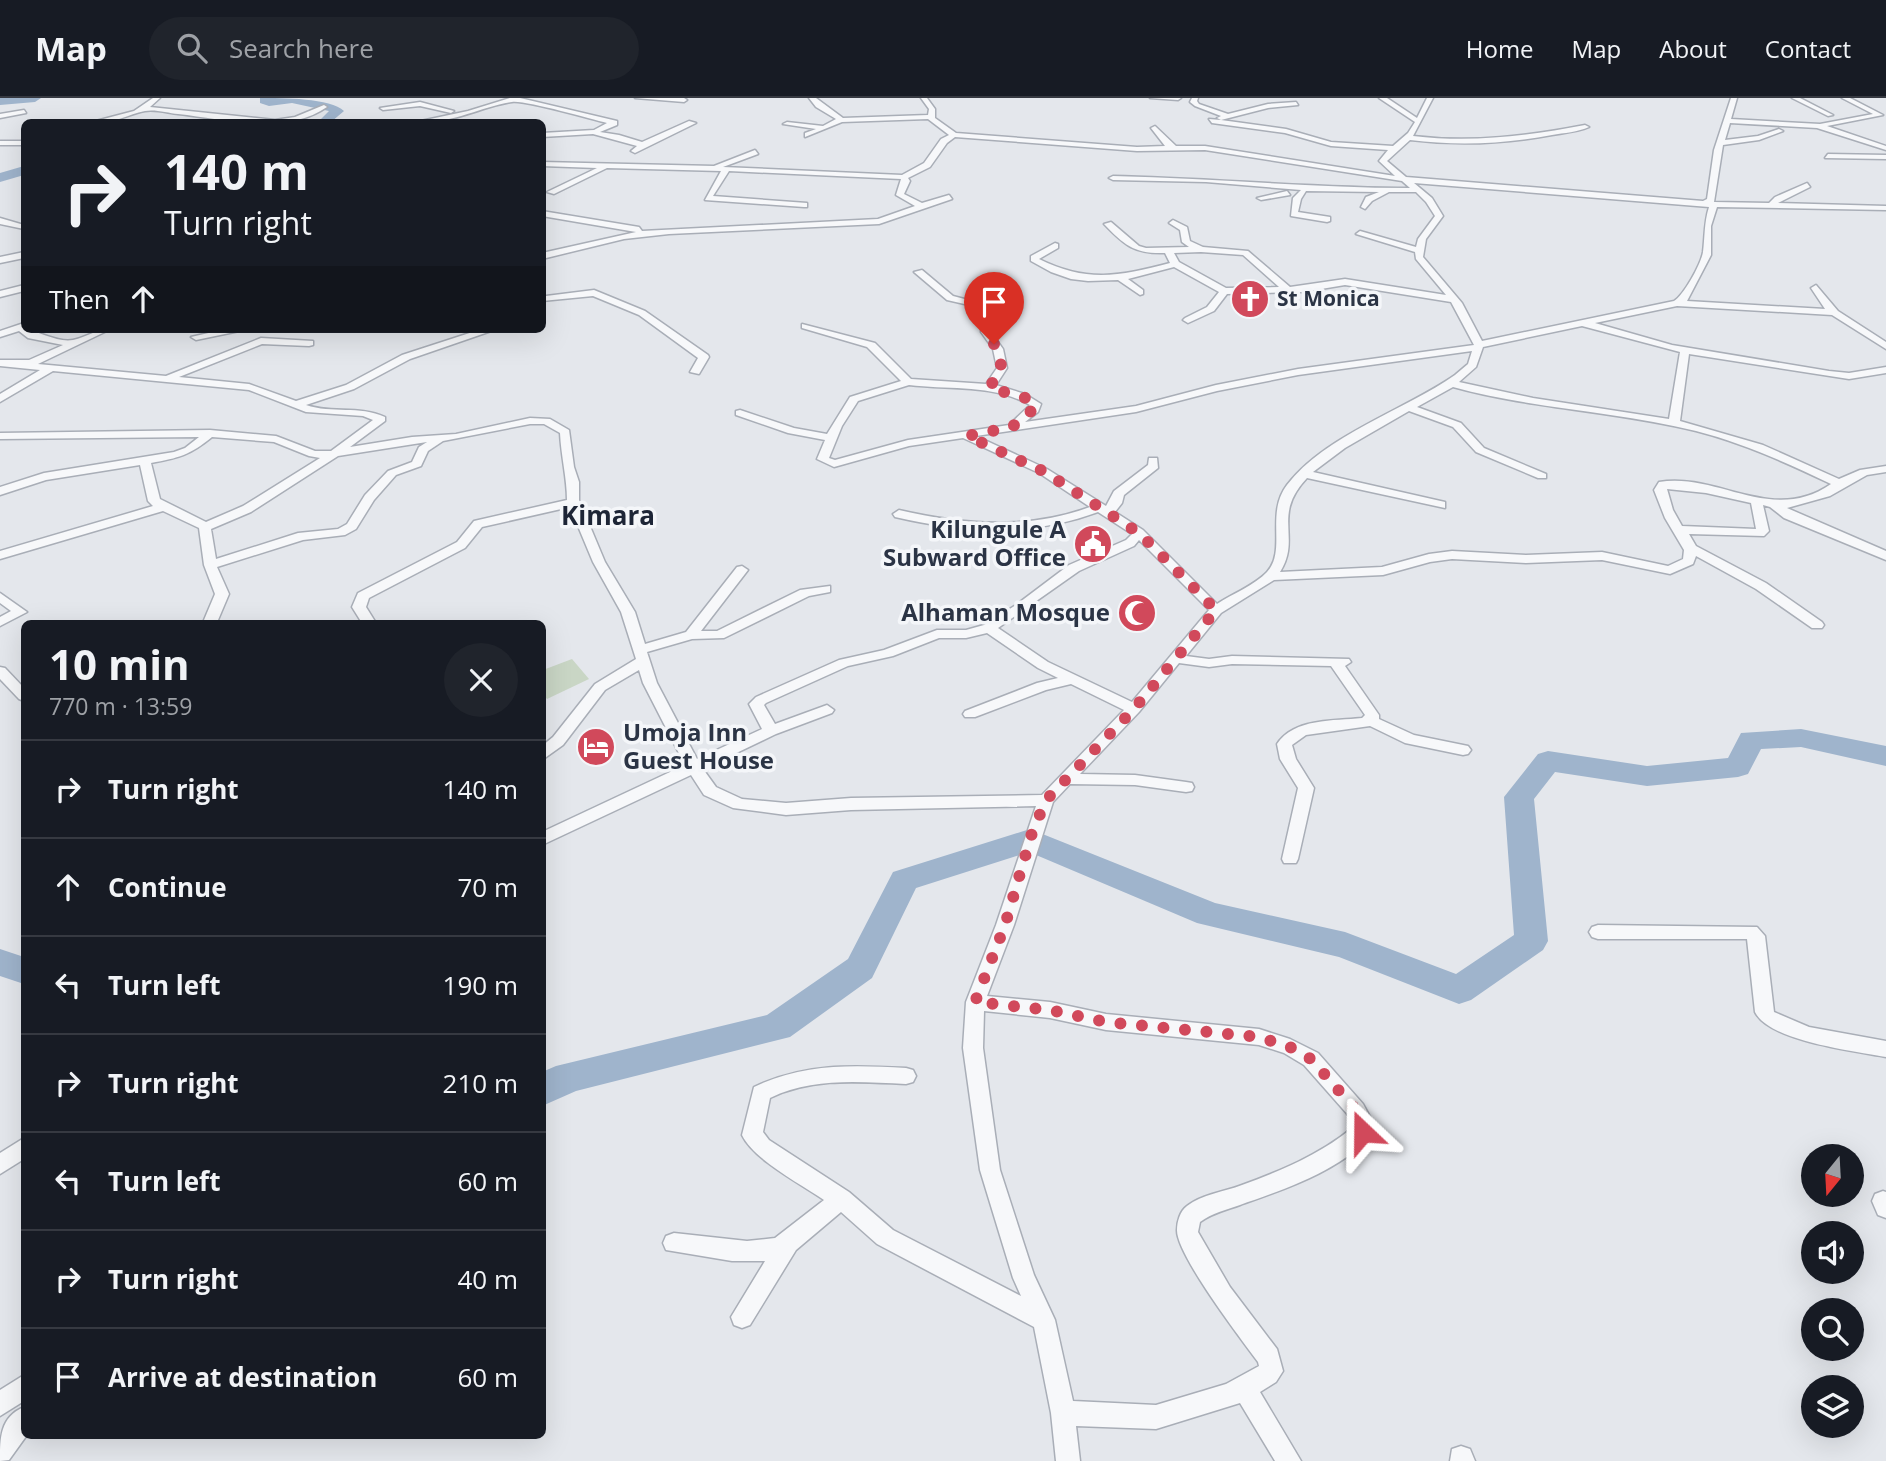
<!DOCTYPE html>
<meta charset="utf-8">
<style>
:root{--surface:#171b24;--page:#20242c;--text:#f1f3f6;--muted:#9ea1a6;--line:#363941}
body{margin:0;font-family:"Open Sans",sans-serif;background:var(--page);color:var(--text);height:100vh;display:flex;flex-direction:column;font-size:26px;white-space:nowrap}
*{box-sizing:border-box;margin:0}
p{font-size:23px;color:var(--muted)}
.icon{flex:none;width:38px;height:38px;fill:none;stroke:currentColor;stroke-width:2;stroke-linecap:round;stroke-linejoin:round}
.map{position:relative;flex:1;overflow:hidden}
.details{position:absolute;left:21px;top:522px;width:525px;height:819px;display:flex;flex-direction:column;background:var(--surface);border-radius:10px;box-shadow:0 7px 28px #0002}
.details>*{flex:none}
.guide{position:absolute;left:21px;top:21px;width:525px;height:214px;border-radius:10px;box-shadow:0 7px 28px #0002;background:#171b24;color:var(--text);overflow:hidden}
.needle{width:46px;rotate:198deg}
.tools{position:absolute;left:1801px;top:1046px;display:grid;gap:14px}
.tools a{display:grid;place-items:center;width:63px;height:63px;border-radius:50%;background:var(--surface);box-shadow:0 7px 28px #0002;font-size:35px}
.pin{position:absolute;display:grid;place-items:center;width:60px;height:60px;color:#fff;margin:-72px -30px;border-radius:50% 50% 50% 0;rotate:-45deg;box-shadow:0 0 7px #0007}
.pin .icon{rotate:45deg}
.me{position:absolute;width:77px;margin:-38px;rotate:337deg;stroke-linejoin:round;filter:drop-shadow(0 0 5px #0008)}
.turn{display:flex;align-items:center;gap:24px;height:147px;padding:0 28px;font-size:32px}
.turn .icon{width:91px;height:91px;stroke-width:2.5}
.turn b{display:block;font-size:49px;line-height:60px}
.then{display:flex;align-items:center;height:66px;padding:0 28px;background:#0003;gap:14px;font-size:26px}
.round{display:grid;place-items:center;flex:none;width:74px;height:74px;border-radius:37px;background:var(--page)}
.summary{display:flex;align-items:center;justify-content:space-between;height:119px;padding:0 28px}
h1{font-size:42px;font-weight:700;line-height:52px}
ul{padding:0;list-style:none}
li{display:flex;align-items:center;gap:21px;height:98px;padding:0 28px;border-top:2px solid var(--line)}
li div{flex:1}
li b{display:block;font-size:26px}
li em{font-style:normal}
header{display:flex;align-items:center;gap:42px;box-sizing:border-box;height:98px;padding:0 35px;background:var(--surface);border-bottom:2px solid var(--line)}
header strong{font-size:33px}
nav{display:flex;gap:38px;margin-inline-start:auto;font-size:24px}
.search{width:490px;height:63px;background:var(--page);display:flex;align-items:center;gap:18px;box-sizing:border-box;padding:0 24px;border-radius:38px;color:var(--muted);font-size:26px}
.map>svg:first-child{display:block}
.green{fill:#c9d6c5}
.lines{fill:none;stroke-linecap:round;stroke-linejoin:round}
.river{fill:#9fb4cc;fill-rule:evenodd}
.street-casing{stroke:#a9aeb7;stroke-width:3}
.street{fill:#f7f8fa;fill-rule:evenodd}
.route{stroke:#d1495b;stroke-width:12;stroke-dasharray:0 21.6}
.labels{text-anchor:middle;stroke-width:7;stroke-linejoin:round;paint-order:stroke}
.far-poi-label{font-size:21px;font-weight:bold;fill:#2b3445;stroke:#f4f6f9;text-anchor:start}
.poi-label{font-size:24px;font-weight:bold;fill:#2b3445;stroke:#f4f6f9;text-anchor:end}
.far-district-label{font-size:26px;font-weight:bold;fill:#1d2536;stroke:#f4f6f9}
</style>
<header>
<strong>Map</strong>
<div class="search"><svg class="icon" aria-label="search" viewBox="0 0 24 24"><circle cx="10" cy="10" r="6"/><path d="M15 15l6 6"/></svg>Search here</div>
<nav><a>Home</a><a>Map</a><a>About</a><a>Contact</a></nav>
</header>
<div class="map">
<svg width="1886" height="1363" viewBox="0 0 1886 1363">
<rect width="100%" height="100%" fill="#e4e7ec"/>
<path class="green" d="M572,561L589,581L547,601L543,596V572Z"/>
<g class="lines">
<g class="river">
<path d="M0,0H41L35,4L0,7Z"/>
<path d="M260,0C282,0 331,0 344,13L331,24H318L329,13L292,5L269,8L260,5Z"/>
<path d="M24,68V77L0,84V75Z"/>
<path d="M1801,631L1886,648V668L1801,649L1761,651L1748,676L1738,679L1647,688L1555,674L1534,701L1548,843L1543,852L1471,902L1459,906L1339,859L1197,825L1029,754L916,790L872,880L790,939L576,993L542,1008V974L556,968L767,917L848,861L893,774L1030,731L1215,805L1345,834L1456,876L1514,837L1504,699L1538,656L1548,653L1647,668L1728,660L1741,635Z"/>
<path d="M0,851L24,859V886L0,878Z"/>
</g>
<defs>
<g id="street">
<path d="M153,0H160L150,9L275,22L295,19L324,7L327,9C285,38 225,21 178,16C168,15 155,11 145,13C125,17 116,26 92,24L134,13Z"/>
<path d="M510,0H520L617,23V27L600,34L619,37L642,44L689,23L696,25L635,55L631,53L637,48L593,36L542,39V35L594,32L607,25C590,21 525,2 512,4C480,9 450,27 416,24L468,13Z"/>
<path d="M635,0H684L687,2L684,4Z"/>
<path d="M809,0H816L843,20L928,17L929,11L921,0H927L935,11V20L956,35L1137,49L1165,48L1151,30L1155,28L1176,48H1205L1395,78L1379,63L1388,52L1331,48L1285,35L1212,25L1209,21L1221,22L1217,20L1221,18L1195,8L1190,4L1192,0H1198L1197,3L1199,6L1228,16L1268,6L1296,4L1298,7L1268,10L1221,22L1286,31L1331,44L1393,48L1408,35L1415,24L1379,0H1387L1417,20L1427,0H1433L1413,38C1472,45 1528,38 1585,27L1589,29C1578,34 1564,35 1552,37C1504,46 1458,48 1410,42L1387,63L1406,79L1703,103L1707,101L1714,52L1731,0H1737L1731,21L1820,26L1873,16L1842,0H1850L1883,17L1827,28L1886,48V52L1817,30L1730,25L1725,42L1758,38L1779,31L1783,33L1759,42L1723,47L1714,104L1769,105L1775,99L1807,85L1810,89L1778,105L1886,108V112L1717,109L1711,128V157L1687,203L1825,211L1811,190L1816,187L1838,213L1886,244V251L1832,217L1677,208L1595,225L1672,247L1829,273L1849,275L1886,269V275L1849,281L1689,256L1680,323L1763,347L1839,381L1860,372L1886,368V374L1867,377L1830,398L1787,410L1886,453V462L1784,420L1770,409L1763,407L1769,433L1764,438L1689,436L1696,448L1766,485L1822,524L1824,527L1822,530H1812L1756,491L1696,458L1693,466L1670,476L1602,462L1526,465L1452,461L1430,464L1383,477L1274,482L1221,515L1186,558L1209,561L1232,558L1349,561L1351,564L1345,568L1379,617V621L1414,637L1468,648L1471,652L1468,656L1463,657L1405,645L1370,628L1306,637L1292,647L1296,661L1314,690L1298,761L1296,765H1284L1282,761L1298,690L1280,661L1277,646C1294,620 1334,623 1362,620L1365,617L1331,568L1232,566L1209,569L1179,565L1139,614L1080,676L1135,677L1186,684L1192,685L1194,689L1192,693L1186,694L1135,687L1070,686L1053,704L1014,827L987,898L1050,904L1106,916L1259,931L1290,941L1318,955L1363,1006L1375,1028C1356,1068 1280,1093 1240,1107C1226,1112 1212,1115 1200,1124L1198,1134L1230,1189L1277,1251L1283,1273L1276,1284L1260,1294L1301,1363H1275L1240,1305L1156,1331L1076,1328L1080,1363H1056L1051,1315L1034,1229L877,1146L841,1114L796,1152L750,1227L742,1230L734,1227L731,1219L765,1163H732L666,1152L663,1145L666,1138L674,1135L747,1143L775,1140L824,1102C801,1086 754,1062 742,1037L754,989C804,965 852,967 906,970L913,972L916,978L913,984L906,986C860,984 813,979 770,1000L763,1034L769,1042L849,1094L893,1132L1021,1198L1013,1180L980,1072L963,950L966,904L996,827L1036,708L851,712L786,717L733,710L704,697L691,677L542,747V734L685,667L643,585L639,572L605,592L563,647L542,662V648L553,639L595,586L636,561L621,514L593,464L570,409L482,429L465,450L369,500L366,509L376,525H362L352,509L358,495L457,444L474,423L567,402C567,380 561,358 560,335L544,326H530L443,343L428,353L421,368L396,377L374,402L356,431L345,437L303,442L217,469L229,496L218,522L220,525H206L204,522L215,496L204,467L199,430L163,413L0,461V453L153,408L148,403L140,367L46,382L0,397V389L44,375L174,354L185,350L199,339L0,341V335L210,332L276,338L315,353H331L373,322L363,318L306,314L249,292L53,273L0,304V296L40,272L0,268V262H29L63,247L28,240L19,233L0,239V233L24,225V231C39,233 58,245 73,242C87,239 96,231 111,231L38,266L166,278L261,240L313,243V247L309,248L262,246L179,279L249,286L296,303L346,287L402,257L482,231H497L410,261L354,291L306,307C332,316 359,307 385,319V323L350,349L412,339L456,336L530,320L550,321L569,332L574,369L579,384V402L605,464L635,514L645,546L686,534L737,469L742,468L748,472L701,533H717L800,492L830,488V494L809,498L724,540L692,541L647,554L657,585L697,661L762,631L749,606L756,599L839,562L884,552L937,532H966L984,527L1016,507L1069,467L1126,442L1132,436L1098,414C1031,439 963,435 895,419L893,416L899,412C964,427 1027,432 1090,409L1039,375L963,340L909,348L834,369L817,361L825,342L788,335L736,317V313L740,312L794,330L827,336L850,299L901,283L867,249L802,230V226L875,245L911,281L986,286L997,270L993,251L981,234L982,210L947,202L914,174L922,172L953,198L991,208L993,221L991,234L1003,251L1007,270L996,287L1025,296L1041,306L1038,314L1025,324L1136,308L1216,287L1298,271L1474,247L1451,204L1345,187L1303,194L1227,196L1214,213L1188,225L1183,222L1185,220L1207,209L1219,194L1174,169L1128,181L1143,192V196L1140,197L1118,182L1088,183L1071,181L1051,174L1031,163V158L1055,145L1058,146V150L1039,161C1087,185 1120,178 1170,165L1165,155C1135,156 1125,148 1104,126L1111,124L1139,148L1146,150L1189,149L1182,144L1180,132L1169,125L1173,122L1187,129L1190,143L1203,149L1248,153L1290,189L1345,181L1446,197L1416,161L1415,154L1356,136L1360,133L1416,149L1418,141L1435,118L1426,104L1416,94H1389L1372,103L1365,111L1361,109L1366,99L1379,94L1306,93L1301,101L1298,114L1330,119V123L1327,124L1291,118L1293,100L1301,92L1206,84L1113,82L1109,80L1113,78C1212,80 1311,90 1410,90L1402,83L1205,52L1137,53L955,39L947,45L930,69L908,80L910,83L904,96L922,105L949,97L952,101L879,126L669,136L624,141L542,161V155L636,134L542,118V113L639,129L642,133L878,121L915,108L896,97L901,81L729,73L713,98L807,105V109H804L705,102L721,73L607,70L554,96L547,94L597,70L542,68V64L714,68L755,52L758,56L723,69L902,77L924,65L941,41L949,37L928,21L842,24L805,39V35L816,31L783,26L787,24L823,28L836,21L816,9ZM1414,85L1709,109C1704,125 1705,138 1703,154C1701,166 1684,197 1674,203L1482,243L1462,205L1423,159L1426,141L1443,118L1432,100ZM1201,154L1243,157L1279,189L1226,190L1179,164L1174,155ZM1582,228L1680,254L1669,321L1533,300L1459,284L1476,269L1483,249ZM1472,253L1468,266L1455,277C1407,311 1325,337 1287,387C1265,416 1287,452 1267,474C1255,487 1232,496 1217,506L1143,432L1115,414L1122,405L1124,397L1158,370L1157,360H1149L1148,367L1114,393L1106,408L1047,371L976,338L1136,314L1217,293L1298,277ZM909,287C950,292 993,286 1030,307L1009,327L908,342L835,362L829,360L842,328L858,303ZM1453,289C1532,311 1616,313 1696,333C1743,345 1787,365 1831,386C1772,427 1718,374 1659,384L1654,392L1665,420L1684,452L1683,461L1668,468L1602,454L1526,457L1452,453L1429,456L1382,469L1280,474C1302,439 1271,418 1307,380L1445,410V404L1313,374L1345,350L1409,313L1453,329L1476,354L1538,380H1546V376L1484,350L1461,325L1417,309ZM212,339L274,344L309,358L320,360L243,408L206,424L160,401L151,365C179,360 190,357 212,339ZM427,344L419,349L412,364L388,373L365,397L347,426L338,431L298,435L216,461L211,431L251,414L338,358ZM1667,391L1706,395L1751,405L1756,431L1682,428L1673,412ZM1139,442L1209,512L1132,604L1048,564L998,530L1079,473L1134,448ZM987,535L1038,570L1058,580L1037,585L965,613L963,616L965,619H975L1046,592L1071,586L1124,612L1042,697L851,700L786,705L742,701L716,689L703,671L776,636L832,615L834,612L827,607L775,626L764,607L766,605L848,568L893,558L939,540H966ZM984,913L1050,920L1106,932L1259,947L1284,955L1304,967L1349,1018L1354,1027L1351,1031C1319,1057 1280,1073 1242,1087C1224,1094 1202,1096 1187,1108C1180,1113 1177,1124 1177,1132C1176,1156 1241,1241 1258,1264L1259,1268L1226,1286L1156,1307L1073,1303L1055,1222L1034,1177L1000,1072L983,950Z"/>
<path d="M1150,0H1181L1178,2Z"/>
<path d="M1792,0H1800L1833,17L1828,18Z"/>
<path d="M420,4L454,13L451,15L420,8L383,12L380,10Z"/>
<path d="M24,12L26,15L0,20V16Z"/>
<rect x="0" y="43" width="24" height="4"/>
<path d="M1828,56L1886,57V61L1825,60Z"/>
<path d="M1287,93L1290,97L1261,102L1257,100Z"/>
<path d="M0,120L24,127V131L0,126Z"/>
<path d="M24,154V160L0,165V159Z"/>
<path d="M24,187V193L0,199V193Z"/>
<path d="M594,192L645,213L708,257L709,259L699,276L690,274L698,260L639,217L593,198L542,203L543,199L546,198Z"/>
<path d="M226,231H249L196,242L191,239Z"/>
<path d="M0,495L27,514L0,528V519L11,513L0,505Z"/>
<path d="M0,569L5,570L24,590V603L19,601L0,581Z"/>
<path d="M1598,827L1757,829L1765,838L1774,914L1809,929L1886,943V959C1854,953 1769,943 1755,914L1747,841H1598L1592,839L1589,834L1592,829Z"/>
<path d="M24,1040V1061L0,1076V1055Z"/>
<path d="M1883,1093L1886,1094V1120L1878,1117L1872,1103L1875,1096Z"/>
<path d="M24,1277V1303L0,1318V1292Z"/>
<path d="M24,1309V1337H27L9,1362L0,1363C0,1340 0,1319 24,1309Z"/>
<path d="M1461,1348L1470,1351L1475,1363H1450L1452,1351Z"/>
</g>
</defs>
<use href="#street" class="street-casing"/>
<use href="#street" class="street"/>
</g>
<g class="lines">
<path class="route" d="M994,246L1002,270L989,290L1024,299L1036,309L1012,329L967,338L1043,373L1139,435L1216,512L1134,611L1046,702L1032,735L1005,827L975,904L1050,912L1106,924L1259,939L1290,949L1311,961L1356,1012L1365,1028L1363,1034"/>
</g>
<defs>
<symbol id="church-disc" viewBox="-11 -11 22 22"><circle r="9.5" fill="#d1495b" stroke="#f4f6f9"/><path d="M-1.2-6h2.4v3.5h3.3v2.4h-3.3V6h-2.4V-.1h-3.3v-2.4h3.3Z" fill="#fff"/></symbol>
<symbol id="civic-disc" viewBox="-11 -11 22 22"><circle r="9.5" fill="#d1495b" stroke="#f4f6f9"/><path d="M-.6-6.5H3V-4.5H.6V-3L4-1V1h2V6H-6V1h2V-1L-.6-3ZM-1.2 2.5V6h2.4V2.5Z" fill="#fff"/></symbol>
<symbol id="mosque-disc" viewBox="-11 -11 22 22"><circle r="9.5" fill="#d1495b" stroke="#f4f6f9"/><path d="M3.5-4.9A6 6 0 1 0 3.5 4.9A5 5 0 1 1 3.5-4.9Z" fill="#fff"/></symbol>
<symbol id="hotel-disc" viewBox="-11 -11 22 22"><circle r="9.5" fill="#d1495b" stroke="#f4f6f9"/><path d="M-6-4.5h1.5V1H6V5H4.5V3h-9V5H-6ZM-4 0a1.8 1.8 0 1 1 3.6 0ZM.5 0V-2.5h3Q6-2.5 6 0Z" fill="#fff"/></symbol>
</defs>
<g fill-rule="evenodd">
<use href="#church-disc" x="1228" y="179" width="44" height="44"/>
<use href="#civic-disc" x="1071" y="424" width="44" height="44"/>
<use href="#mosque-disc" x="1115" y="493" width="44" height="44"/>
<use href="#hotel-disc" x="574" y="627" width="44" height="44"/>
</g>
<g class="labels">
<g class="far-poi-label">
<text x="1277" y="208">St Monica</text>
</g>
<g class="poi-label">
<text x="1066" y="440">Kilungule A<tspan x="1066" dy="28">Subward Office</tspan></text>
<text x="1110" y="523">Alhaman Mosque</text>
<text x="623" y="643" text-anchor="start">Umoja Inn<tspan x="623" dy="28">Guest House</tspan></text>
</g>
<g class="far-district-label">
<text x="608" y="427">Kimara</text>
</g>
</g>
</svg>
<div class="tools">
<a><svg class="needle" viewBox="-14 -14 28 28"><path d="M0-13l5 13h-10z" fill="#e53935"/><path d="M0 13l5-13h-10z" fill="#9ea1a6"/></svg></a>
<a><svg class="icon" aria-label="sound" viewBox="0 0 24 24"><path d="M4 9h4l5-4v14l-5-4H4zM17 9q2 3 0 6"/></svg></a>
<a><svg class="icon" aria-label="search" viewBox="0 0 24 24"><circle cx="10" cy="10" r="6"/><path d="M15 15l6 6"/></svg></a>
<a><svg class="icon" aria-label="layers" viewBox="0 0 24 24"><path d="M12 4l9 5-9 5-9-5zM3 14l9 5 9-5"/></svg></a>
</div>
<div class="pin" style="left:994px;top:246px;background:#d93025"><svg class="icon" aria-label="arrive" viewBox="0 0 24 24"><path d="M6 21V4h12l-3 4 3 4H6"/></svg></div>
<svg class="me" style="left:1363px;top:1034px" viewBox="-20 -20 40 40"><path d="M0-17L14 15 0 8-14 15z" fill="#d1495b" stroke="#fff" stroke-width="4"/></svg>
<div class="guide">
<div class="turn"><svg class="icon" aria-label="right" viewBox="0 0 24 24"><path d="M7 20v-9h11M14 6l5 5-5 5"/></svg><div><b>140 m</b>Turn right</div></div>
<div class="then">Then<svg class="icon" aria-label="ahead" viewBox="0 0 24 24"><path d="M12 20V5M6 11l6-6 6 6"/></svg></div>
</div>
<section class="details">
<div class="summary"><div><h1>10 min</h1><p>770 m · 13:59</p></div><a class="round"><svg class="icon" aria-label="close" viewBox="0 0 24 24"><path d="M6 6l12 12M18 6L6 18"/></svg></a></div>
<ul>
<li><svg class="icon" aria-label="right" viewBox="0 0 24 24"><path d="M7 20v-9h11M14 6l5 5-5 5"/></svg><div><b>Turn right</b></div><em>140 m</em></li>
<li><svg class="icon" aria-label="ahead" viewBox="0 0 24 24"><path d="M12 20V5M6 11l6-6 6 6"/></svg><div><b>Continue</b></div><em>70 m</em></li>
<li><svg class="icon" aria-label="left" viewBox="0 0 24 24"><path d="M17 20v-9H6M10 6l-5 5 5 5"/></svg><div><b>Turn left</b></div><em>190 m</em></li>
<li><svg class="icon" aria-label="right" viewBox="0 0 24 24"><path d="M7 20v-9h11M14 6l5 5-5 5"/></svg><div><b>Turn right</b></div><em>210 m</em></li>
<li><svg class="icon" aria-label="left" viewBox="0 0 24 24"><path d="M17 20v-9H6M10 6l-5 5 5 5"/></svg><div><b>Turn left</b></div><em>60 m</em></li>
<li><svg class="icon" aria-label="right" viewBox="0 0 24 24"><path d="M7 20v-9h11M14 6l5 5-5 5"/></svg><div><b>Turn right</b></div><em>40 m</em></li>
<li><svg class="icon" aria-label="arrive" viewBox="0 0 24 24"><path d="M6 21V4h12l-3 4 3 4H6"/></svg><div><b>Arrive at destination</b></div><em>60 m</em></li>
</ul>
</section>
</div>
